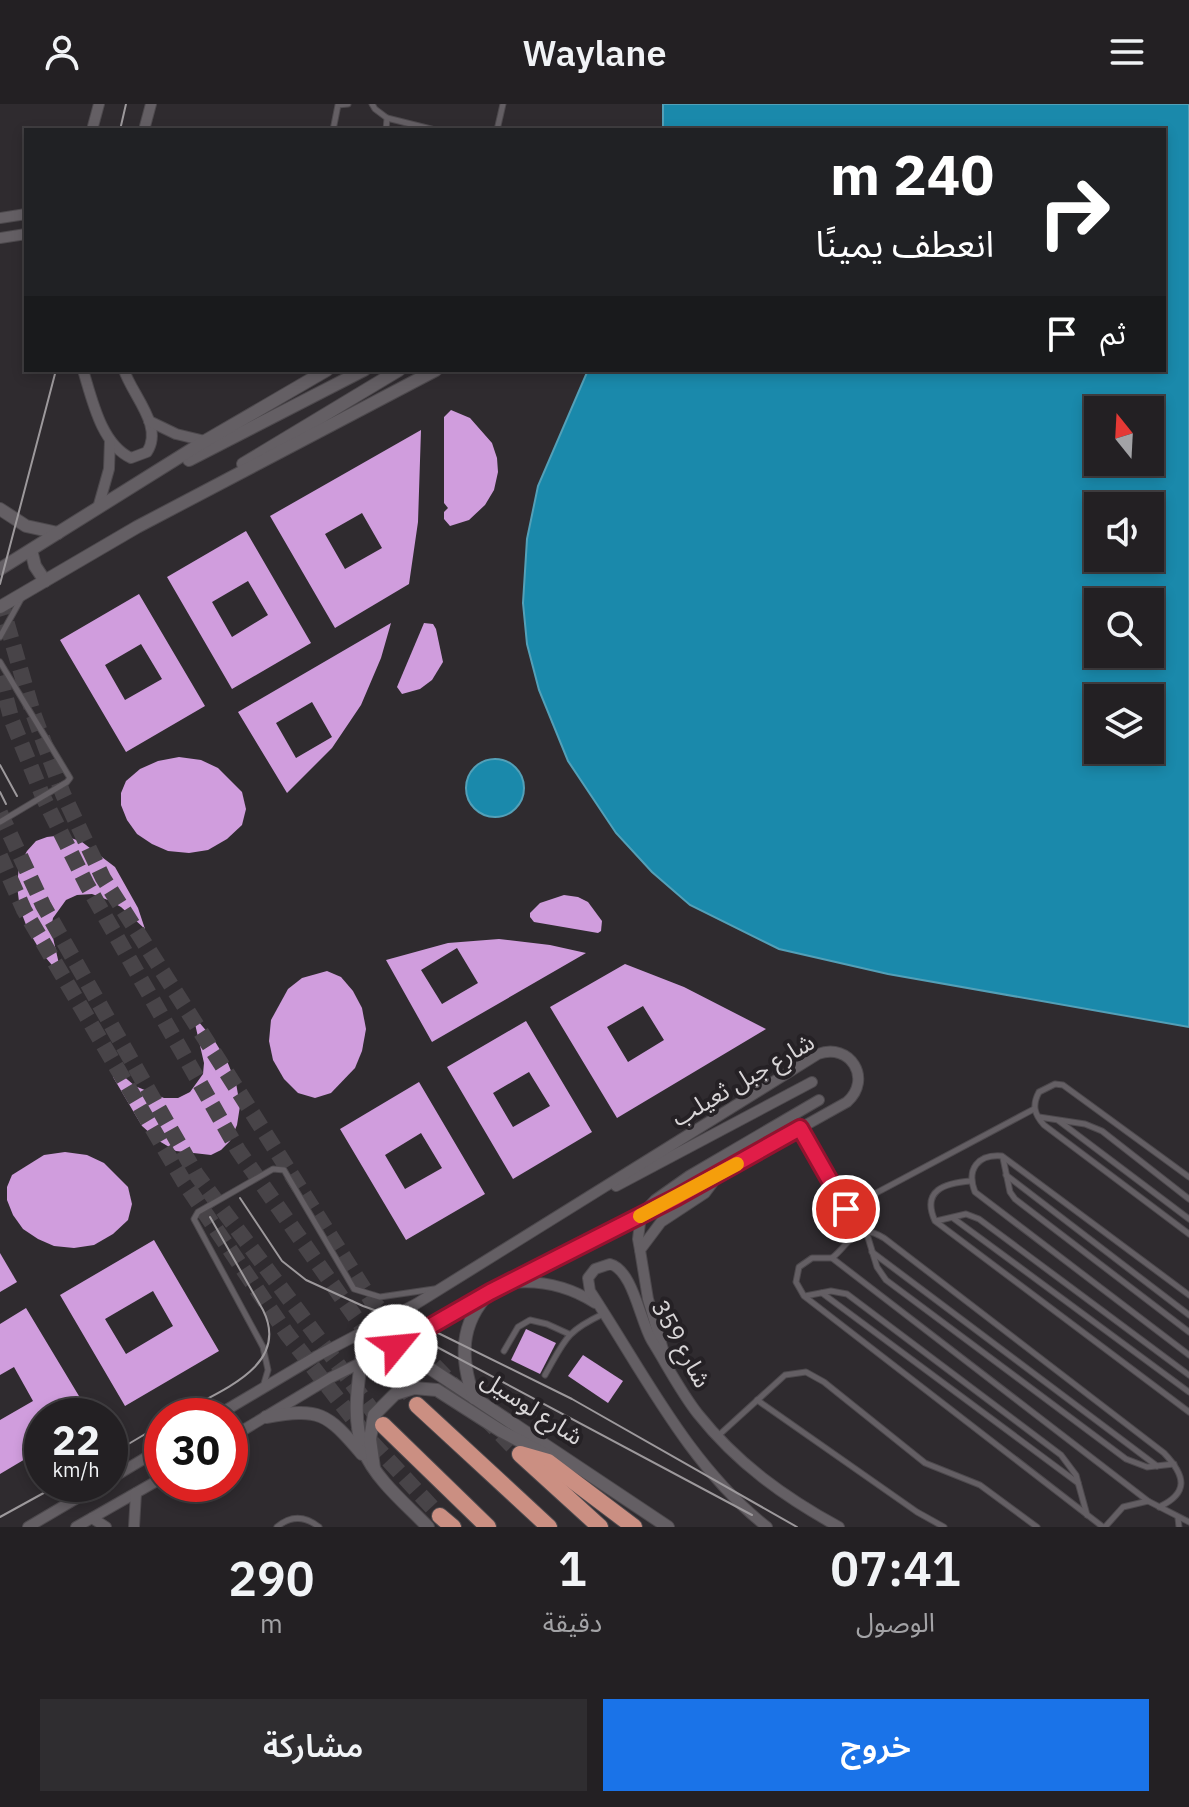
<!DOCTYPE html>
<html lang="ar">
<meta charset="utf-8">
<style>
:root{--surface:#232023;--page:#2f2d30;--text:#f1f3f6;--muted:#a3a3a6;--line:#403e41;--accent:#1a73e8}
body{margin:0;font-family:"IBM Plex Sans","Noto Sans Arabic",sans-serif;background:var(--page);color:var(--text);direction:rtl;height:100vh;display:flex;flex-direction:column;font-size:30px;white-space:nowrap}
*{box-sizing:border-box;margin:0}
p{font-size:26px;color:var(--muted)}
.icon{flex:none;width:44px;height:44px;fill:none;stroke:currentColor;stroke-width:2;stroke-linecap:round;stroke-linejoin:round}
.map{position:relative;height:1423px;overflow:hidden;direction:ltr}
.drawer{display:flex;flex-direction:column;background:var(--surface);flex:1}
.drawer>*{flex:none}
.top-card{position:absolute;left:24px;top:24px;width:1142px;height:244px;border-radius:0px;box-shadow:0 4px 12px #0003,0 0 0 2px var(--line);direction:rtl;background:#202124;color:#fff;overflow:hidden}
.needle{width:52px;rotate:342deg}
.tools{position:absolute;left:1084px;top:292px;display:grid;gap:16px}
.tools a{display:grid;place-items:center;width:80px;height:80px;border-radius:0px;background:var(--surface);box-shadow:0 4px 12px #0003,0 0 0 2px var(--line);font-size:40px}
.speed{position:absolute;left:24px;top:1294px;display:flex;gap:16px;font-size:40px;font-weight:700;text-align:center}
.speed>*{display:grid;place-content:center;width:104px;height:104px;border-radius:50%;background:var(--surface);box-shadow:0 4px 12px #0003,0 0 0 2px var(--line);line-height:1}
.speed small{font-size:20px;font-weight:400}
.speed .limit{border:12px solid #d22;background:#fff;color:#111}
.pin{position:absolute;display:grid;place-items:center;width:68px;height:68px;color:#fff;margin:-34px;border:4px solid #fff;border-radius:50%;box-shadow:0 2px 8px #0007}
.me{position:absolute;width:88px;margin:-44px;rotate:62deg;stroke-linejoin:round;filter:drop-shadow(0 0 6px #0008)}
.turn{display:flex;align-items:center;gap:28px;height:168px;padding:0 40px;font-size:36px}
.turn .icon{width:104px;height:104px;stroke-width:2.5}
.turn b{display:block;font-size:56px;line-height:68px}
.then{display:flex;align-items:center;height:76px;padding:0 40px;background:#0003;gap:16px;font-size:30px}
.eta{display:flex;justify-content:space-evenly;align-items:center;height:136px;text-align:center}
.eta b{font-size:48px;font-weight:600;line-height:56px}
.cta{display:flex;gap:16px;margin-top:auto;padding:16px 40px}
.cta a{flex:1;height:92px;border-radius:0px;background:var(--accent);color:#fff;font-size:32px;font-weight:600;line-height:92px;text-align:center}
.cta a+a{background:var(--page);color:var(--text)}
header{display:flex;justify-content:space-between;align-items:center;height:104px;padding:0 40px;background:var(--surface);font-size:36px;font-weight:600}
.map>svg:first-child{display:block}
.water{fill:#1a89ab;stroke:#53a0b8;stroke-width:2;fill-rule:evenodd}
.building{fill:#d09ddd;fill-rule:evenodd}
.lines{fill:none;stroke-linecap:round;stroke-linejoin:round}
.trunk-tunnel{stroke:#484448;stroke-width:16;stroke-dasharray:16 8;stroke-linecap:butt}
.service-casing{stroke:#4d494d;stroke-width:7}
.minor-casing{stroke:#4d494d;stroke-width:12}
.tertiary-casing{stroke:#4d494d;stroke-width:14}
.trunk-casing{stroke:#4d494d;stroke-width:18}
.service{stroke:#645f64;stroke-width:5}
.minor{stroke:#645f64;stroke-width:10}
.tertiary{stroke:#645f64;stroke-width:12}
.trunk{stroke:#cb8f82;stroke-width:16}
.tram{stroke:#9d999c;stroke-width:2}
.route-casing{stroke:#92132f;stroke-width:20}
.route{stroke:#e11d48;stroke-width:14}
.slow{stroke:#f59e0b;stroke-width:14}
.labels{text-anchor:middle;stroke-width:8;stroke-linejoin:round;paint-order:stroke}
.street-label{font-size:24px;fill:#d8d5d7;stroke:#252125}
</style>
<header><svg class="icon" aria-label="menu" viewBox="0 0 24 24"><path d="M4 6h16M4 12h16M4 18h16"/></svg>Waylane<svg class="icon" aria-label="person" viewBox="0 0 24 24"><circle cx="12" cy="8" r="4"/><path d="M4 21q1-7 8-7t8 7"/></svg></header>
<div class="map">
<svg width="1189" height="1423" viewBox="0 0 1189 1423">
<rect width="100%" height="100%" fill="#2f2b2f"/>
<g class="water">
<path d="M663,0H1189V923L888,870L779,845L690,801L652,768L616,729L568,657L539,586L527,540L523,499L527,435L538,382L588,266H1164V26H663ZM1098,306H1150V358H1098ZM1098,402H1150V454H1098ZM1098,498H1150V550H1098ZM1098,594H1150V646H1098Z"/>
<circle cx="495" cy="684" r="29"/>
</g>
<g class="building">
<path d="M451,306L470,314L492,339L497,354L498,368L494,386L485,401L469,416L450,422L444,415V408L448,404L444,399V313Z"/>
<path d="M421,326L418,418L409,480L335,524L270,412ZM362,409L382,444L345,465L325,430Z"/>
<path d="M246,427L311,539L232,585L167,473ZM248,477L268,511L232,533L212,498Z"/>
<path d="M139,490L205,602L126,648L60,536ZM141,540L162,575L125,596L105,561Z"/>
<path d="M391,519L381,554L361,601L332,644L287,689L238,608ZM312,598L332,633L296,654L276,619Z"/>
<path d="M424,519L433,520L436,525L443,558L432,576L420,585L402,590L397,583Z"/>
<path d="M179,653L201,656L218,664L242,688L246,705L242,721L227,735L208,746L189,749L168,747L152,740L137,730L127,716L121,701V689L126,677L140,665L158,657Z"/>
<path d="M63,731L82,738L115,763L138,804L145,825L121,803L108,796L92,790L77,791L66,796L53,814L51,825L62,873L41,848L28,826L20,805L17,782L19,762L27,747L36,737L47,733Z"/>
<path d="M564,791L578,793L588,798L602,817L601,827L598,829L534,818L530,813V809L540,799Z"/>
<path d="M499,835L550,841L586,849L432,938L386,856L448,839ZM457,844L478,879L442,900L421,866Z"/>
<path d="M625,860L684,883L766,925L617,1014L550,903ZM643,902L664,936L628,958L607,923Z"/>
<path d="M327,867L341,873L353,887L362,904L366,925L362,947L355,964L331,989L315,994L298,989L284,975L273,956L269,937L271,916L288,885L302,874Z"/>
<path d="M193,911L214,936L227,957L236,979L240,1002L237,1021L230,1037L221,1046L211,1051L176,1047L159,1037L142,1022L113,973L121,970L135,982L164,994H178L190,988L203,970L204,959Z"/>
<path d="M526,917L592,1028L513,1075L447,963ZM529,968L550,1002L513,1023L493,989Z"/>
<path d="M419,978L485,1090L406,1136L340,1025ZM421,1029L442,1064L405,1085L385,1051Z"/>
<path d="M65,1048L87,1051L104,1059L128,1083L132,1100L128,1116L113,1130L94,1141L74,1144L54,1142L38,1135L23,1125L13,1111L7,1096V1083L12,1071L44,1051Z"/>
<path d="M154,1136L219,1247L125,1302L60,1191ZM153,1187L173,1222L126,1250L105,1215Z"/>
<path d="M0,1149L17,1178L0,1188Z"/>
<path d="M26,1204L91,1312H42V1345L0,1370V1316L33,1297L14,1263L0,1271V1220Z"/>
<path d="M526,1225L556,1239L540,1270L511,1256Z"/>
<path d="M583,1251L623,1277L608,1299L568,1272Z"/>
</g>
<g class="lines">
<g class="trunk-tunnel">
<path d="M0,496L33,609L63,690L103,774L371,1196L520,1350"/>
<path d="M0,572L12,617L44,695L87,781L238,1046L417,1301"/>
<path d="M0,709L43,801L196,1070L383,1321"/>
<path d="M0,752L24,806L184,1078L287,1230L368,1334L440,1412"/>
</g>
<defs>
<g id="service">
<path d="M372,0L375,5L387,14L386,26"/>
<path d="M387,14L435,26"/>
<path d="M333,26L338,1L348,0"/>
<path d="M497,26L503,0"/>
<path d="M0,533L21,495"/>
<path d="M0,558L70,674L67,678L0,718"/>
<path d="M1039,1013L1085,1020L1102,1027L1189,1095"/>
<path d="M1059,1017L1189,1115"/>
<path d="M800,1025L860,1128"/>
<path d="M1003,1054L1010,1088L1015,1095L1189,1228"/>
<path d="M1006,1071L1189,1211"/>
<path d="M1189,1073L1063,981L1055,980L1039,988C1032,1001 1034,1010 1044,1021L1189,1130"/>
<path d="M971,1077C945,1079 921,1086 935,1117L1189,1308"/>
<path d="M846,1105L1034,1005"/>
<path d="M953,1114L1189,1288"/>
<path d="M936,1117L966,1110L979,1115L1189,1271"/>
<path d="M866,1127L877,1163L886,1176L1126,1355L1147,1363L1174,1360"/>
<path d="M872,1148L1157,1362"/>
<path d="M832,1154L1148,1397"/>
<path d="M822,1189L1078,1379"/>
<path d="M1189,1191L1002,1052C978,1050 966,1065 975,1088L1189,1251"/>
<path d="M805,1192L831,1187L847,1190L1061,1351L1076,1371L1087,1411"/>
<path d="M504,1247L518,1223L530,1216L547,1220L569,1230"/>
<path d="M545,1271C565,1236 565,1228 603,1210"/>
<path d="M263,1283L268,1266L263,1243L194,1115L198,1108L273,1065L284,1066L354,1185L380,1193L434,1185"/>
<path d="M757,1296L917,1408L944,1423"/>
<path d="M719,1331L785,1271L806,1268L824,1278L925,1359L980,1381L1037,1423"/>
<path d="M1178,1414L1179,1423"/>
<path d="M277,1423C291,1411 305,1412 319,1423"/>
<path d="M1103,1423L804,1192L796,1178L799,1163L812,1154H832C851,1139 855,1116 884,1134L1164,1349C1186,1372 1189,1389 1159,1403"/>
<path d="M1105,1423L1123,1403L1148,1397L1189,1418"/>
</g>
<g id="minor">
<path d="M92,26L99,0"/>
<path d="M144,26L151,0"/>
<path d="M0,114L26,110"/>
<path d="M0,134L26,130"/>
<path d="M83,266C92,295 101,340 131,354L147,348C164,322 132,291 124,266"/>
<path d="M149,317L176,330L205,337"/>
<path d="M98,404L109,365L110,336"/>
<path d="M616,1082L812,978"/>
<path d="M640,1146L638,1135L641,1111L655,1096L689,1072L819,996"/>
<path d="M511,1179C541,1176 570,1183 595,1199"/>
<path d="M664,1249L648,1195L640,1146L661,1118L705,1089L720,1069"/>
<path d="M216,1312L317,1252L416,1200L818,950C850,938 873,975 847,998L677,1093L490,1188L427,1226L330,1274L230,1334"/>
<path d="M110,1375L162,1344"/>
<path d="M92,1414L106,1423"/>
<path d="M28,1423L101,1380"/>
<path d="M76,1423L162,1374"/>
<path d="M134,1423L136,1389"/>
<path d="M767,1423C689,1362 644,1269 590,1187L588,1174L595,1165L610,1160C633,1166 640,1217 652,1237C667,1261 680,1287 698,1310C737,1359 784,1393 839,1423"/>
</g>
<g id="tertiary">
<path d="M189,356L364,266"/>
<path d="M243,360L399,266"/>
<path d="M0,405L26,422L58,429"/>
<path d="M31,446L35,462L45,477"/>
<path d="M0,465L205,337L327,266"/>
<path d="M0,503L137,423L436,266"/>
<path d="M371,1225L668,1423"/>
<path d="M365,1228C361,1266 349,1310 364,1347C376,1376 407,1401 428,1423"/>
<path d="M474,1294C460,1255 459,1220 490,1188"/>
<path d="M266,1313C320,1304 326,1308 362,1350"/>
<path d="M374,1364L370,1335L374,1311L395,1290L414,1284L437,1286L501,1327L552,1354"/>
</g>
<g id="trunk">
<path d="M417,1301L549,1423"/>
<path d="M383,1321L488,1423"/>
<path d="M520,1350L548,1358L634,1423"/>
<path d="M521,1351L600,1423"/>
<path d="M440,1412L453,1423"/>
</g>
</defs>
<use href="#service" class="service-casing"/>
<use href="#minor" class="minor-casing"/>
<use href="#tertiary" class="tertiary-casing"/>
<use href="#trunk" class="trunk-casing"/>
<use href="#service" class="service"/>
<use href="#minor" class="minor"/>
<use href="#tertiary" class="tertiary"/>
<use href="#trunk" class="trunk"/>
<g class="tram">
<path d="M120,26L126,0"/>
<path d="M0,480L56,266"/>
<path d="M0,661L17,692"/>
<path d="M0,688L6,700"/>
<path d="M240,1094L282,1157L306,1176L363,1202L436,1228L572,1295L797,1423"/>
<path d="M420,1234L752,1411"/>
<path d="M175,1312C215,1288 292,1264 263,1206L210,1113"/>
<path d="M110,1351L162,1320"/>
<path d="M0,1413L60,1380"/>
</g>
</g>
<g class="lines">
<defs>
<path id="route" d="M396,1242L490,1188L677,1093L800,1024L846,1105"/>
</defs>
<use href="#route" class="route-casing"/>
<use href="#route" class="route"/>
<path class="slow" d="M640,1112L737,1060"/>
</g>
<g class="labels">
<g class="street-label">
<text transform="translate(743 976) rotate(-30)" y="8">شارع جبل ثعيلب</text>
<text transform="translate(681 1240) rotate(61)" y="8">شارع 359</text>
<text transform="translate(532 1304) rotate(33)" y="8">شارع لوسيل</text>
</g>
</g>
</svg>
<div class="tools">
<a><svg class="needle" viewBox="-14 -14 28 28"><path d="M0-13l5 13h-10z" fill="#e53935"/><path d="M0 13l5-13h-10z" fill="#a3a3a6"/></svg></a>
<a><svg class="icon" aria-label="sound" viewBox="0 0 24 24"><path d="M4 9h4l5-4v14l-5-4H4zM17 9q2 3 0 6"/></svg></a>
<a><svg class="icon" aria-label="search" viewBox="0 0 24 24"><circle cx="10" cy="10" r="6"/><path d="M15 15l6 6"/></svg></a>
<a><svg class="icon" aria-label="layers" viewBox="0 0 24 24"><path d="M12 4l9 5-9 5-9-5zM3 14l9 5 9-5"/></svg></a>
</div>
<div class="speed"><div>22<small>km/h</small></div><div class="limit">30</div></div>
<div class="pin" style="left:846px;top:1105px;background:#d93025"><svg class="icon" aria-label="arrive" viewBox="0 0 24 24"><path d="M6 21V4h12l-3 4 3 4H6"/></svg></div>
<svg class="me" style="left:396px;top:1242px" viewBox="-20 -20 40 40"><circle r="19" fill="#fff"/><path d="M0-13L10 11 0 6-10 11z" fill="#e11d48"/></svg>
<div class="top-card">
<div class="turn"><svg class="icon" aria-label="right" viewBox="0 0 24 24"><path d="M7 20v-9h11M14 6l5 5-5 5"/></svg><div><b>240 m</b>انعطف يمينًا</div></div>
<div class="then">ثم<svg class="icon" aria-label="arrive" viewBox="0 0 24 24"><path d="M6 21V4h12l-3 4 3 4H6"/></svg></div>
</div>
</div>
<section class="drawer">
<div class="eta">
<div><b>07:41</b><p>الوصول</p></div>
<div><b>1</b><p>دقيقة</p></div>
<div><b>290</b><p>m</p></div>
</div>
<div class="cta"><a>خروج</a><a>مشاركة</a></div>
</section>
